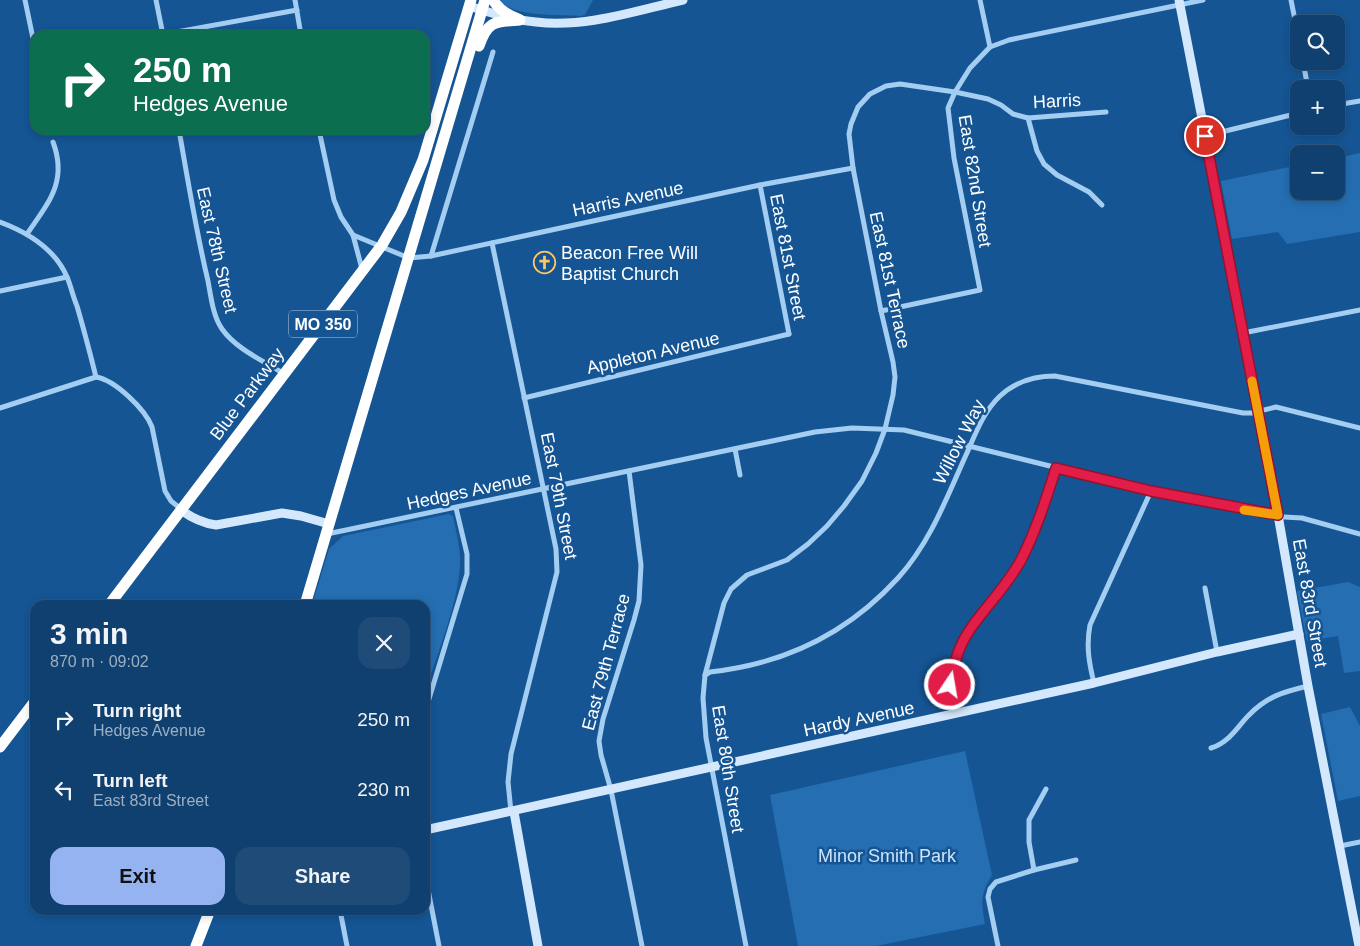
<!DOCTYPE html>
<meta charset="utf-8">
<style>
:root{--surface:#10406f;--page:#1e4b77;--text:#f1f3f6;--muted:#9cafc3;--line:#305982;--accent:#95b2f1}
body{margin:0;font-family:Arial,sans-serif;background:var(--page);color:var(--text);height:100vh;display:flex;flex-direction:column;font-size:19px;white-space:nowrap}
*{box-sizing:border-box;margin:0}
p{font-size:16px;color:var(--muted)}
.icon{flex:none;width:28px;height:28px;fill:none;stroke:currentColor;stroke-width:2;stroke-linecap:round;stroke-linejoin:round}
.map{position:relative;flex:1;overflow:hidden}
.sheet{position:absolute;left:30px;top:600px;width:400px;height:315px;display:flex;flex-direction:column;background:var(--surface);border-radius:15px;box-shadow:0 2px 8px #0003,0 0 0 1px var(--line)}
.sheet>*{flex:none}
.hud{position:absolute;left:30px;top:30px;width:400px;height:105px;border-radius:15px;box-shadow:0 2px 8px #0003,0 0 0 1px var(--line);background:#0b6e4f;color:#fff;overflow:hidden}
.controls{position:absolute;left:1290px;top:15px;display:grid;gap:10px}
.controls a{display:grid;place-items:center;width:55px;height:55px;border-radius:10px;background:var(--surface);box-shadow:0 2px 8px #0003,0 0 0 1px var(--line);font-size:25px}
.pin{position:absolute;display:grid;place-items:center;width:42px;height:42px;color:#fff;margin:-21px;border:2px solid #fff;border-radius:50%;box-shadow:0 1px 5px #0007}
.me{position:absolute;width:55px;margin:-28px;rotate:12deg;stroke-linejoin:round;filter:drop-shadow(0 0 4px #0008)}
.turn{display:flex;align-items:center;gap:18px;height:105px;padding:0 20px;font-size:22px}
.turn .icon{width:65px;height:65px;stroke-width:2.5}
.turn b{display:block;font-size:35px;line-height:42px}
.round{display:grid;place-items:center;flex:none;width:52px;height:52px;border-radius:15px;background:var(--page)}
.overview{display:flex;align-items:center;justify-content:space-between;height:85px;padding:0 20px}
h1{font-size:30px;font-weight:700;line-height:38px}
.button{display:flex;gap:10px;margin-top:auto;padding:10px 20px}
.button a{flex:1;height:58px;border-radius:15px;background:var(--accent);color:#111;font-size:20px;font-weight:700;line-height:58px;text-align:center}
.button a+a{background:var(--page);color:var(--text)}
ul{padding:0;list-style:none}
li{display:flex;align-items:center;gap:15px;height:70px;padding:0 20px}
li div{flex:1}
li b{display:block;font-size:19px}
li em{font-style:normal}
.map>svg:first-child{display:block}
.green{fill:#246eb1}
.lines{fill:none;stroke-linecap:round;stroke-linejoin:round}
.street{stroke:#a4cdf2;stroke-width:5}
.secondary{stroke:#d3e8fc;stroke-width:9}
.highway{stroke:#fff;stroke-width:11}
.route-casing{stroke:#92132f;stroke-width:12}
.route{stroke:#e11d48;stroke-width:9}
.slow{stroke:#f59e0b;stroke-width:9}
.labels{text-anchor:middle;stroke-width:5;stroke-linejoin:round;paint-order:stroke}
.shield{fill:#155594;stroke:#b9ccdf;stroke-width:1}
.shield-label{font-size:16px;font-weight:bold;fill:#fff}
.street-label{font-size:18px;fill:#fff;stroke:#155594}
.poi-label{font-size:18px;fill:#fff;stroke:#155594;text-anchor:start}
.park-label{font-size:18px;fill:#cce5fc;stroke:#155594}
</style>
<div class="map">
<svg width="1360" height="946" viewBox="0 0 1360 946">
<rect width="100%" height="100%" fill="#155594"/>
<g class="green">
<path d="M500,0H593L585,15L580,16C562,15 509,17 500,0Z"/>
<path d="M1360,153V232L1287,244L1278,232L1232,239L1221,181L1299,165V191H1336V158Z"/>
<path d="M449,514L453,516C456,532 461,549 460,566C457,607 437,654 425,693V605H312L329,549L343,536Z"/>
<path d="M1348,582L1360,587V671L1344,673L1338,636L1307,641L1297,591Z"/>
<path d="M1350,707L1360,726V796L1338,801L1321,714Z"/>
<path d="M965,751L992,875C980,895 981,902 985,924L876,946H798L770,795Z"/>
</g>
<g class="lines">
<g class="street">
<path d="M25,0L35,48"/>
<path d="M156,0L163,35"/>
<path d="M295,0L301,35"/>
<path d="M980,0L990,47"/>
<path d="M1291,0L1299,40"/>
<path d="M160,35L297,10"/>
<path d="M1303,61L1308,89"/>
<path d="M1336,105L1360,101"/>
<path d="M1028,118L1037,151L1044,164L1057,175L1089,192L1102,205"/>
<path d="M179,130C188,181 196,231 208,281C211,297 213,316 222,329C236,349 264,361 284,374"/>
<path d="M319,130L334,200L341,217L353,235L362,269"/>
<path d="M1205,136L1299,113"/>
<path d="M760,185L789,334"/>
<path d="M0,222C27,232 55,249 67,277C71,286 73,297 77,306C84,330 90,353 96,377"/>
<path d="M27,234C48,203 68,182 53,142"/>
<path d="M353,235L409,258L431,256L760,185L853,168"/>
<path d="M492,243L556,549L557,572L511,754L508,782L511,812"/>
<path d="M431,256L493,52"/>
<path d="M0,291L67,277"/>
<path d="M881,311L980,290L954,158L948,108L955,92L970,68L990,47L1009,40L1203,0"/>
<path d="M1243,333L1360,310"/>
<path d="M524,398L789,334"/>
<path d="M0,408L96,377C115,380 145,409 152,427L165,491L171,501L181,509"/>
<path d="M735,449L740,475"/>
<path d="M629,471L641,565L639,601L634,620L603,719L599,741L601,755L611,790L642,946"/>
<path d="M327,534L815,432L852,428L904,430L1151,491L1244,510L1272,513L1284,517L1302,518L1360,534"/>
<path d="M1205,588L1217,652"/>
<path d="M705,675L710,672C785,664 847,634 898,578C930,543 947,497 966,455C975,435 983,412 1000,396C1015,382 1035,376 1055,376L1243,413H1252L1276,407L1360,428"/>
<path d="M1094,683C1089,663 1086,646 1090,625L1151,491"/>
<path d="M425,712L467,574V554L456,508"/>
<path d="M955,714C954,704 950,693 950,684C952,633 999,602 1021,560C1036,531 1045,499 1056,468"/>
<path d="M1211,748C1229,743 1237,727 1249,715C1268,696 1283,692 1308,686"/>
<path d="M1340,846L1360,842"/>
<path d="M1034,870L1029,842V820L1046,789"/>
<path d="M425,874L439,946"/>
<path d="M340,910L347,946"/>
<path d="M746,946L706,738L703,698L705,675L724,603L731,589L747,575L787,560L808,544L827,526L844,506L862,481L876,453L885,429L893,395L895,377L893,362L881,311L853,168L849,134L851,124L858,107L870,94L886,86L900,84L955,92L988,99L1001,105L1013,114L1028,118L1106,112"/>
<path d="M998,946L988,897L990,889L996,882L1034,870L1076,860"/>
</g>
<g class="secondary">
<path d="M1179,0L1268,458L1308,686L1359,946"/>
<path d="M469,6C491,13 513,20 536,22C585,28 635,11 683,0"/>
<path d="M181,510C192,518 202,523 216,525L282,513L301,516L329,524"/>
<path d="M514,812L538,946"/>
<path d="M425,830L1094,683L1217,652L1299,634"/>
</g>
<g class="highway">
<path d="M493,0C499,10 507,15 518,19"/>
<path d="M479,46C488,20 495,22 520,20"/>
<path d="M109,605L382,245L401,212L423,160L471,0"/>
<path d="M305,605L485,0"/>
<path d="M0,747L35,701"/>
<path d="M196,946L210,910"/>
</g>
</g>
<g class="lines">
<defs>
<path id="route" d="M950,685C953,665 959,645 971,628C987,605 1007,586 1021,560C1036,531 1046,499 1056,468L1151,491L1278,515L1205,136"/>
</defs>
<use href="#route" class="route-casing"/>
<use href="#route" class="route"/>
<path class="slow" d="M1244,510L1278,515L1252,381"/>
</g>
<defs>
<symbol id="church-ring" viewBox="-11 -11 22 22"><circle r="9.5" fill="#155594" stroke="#ffc865" stroke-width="1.5"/><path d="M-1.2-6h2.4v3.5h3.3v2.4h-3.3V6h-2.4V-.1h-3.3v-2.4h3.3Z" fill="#ffc865"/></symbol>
</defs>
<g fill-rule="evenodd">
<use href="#church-ring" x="532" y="250" width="25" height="25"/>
</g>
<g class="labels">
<rect class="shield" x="289" y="310.5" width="68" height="27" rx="4"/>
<g class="shield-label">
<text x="323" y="330">MO 350</text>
</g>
<g class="street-label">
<text transform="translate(1057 101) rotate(-3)" y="6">Harris</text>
<text transform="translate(975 181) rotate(81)" y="6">East 82nd Street</text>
<text transform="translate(628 199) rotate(-12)" y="6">Harris Avenue</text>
<text transform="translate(217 250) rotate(77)" y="6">East 78th Street</text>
<text transform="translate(788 257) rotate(79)" y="6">East 81st Street</text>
<text transform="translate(890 280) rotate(78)" y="6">East 81st Terrace</text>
<text transform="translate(653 353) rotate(-13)" y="6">Appleton Avenue</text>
<text transform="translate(247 394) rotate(-53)" y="6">Blue Parkway</text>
<text transform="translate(959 442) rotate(-63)" y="6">Willow Way</text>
<text transform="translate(469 491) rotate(-12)" y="6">Hedges Avenue</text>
<text transform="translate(559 496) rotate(79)" y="6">East 79th Street</text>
<text transform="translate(1310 603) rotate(80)" y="6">East 83rd Street</text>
<text transform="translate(606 662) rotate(-75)" y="6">East 79th Terrace</text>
<text transform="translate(859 719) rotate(-12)" y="6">Hardy Avenue</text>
<text transform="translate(728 769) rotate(81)" y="6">East 80th Street</text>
</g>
<g class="poi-label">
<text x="561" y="259">Beacon Free Will<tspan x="561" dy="21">Baptist Church</tspan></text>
</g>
<g class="park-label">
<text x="887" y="862">Minor Smith Park</text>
</g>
</g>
</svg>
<div class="controls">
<a><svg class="icon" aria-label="search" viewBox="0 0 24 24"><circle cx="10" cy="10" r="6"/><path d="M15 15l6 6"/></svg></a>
<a>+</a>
<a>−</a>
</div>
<div class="pin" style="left:1205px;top:136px;background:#d93025"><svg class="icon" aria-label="arrive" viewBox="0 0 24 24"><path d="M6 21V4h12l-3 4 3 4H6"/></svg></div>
<svg class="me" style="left:950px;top:685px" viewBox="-20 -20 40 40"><circle r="17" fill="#e11d48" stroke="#fff" stroke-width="3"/><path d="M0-11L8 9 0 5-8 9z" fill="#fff"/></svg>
<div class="hud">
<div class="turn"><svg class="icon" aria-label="right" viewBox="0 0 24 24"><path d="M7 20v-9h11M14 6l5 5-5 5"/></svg><div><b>250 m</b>Hedges Avenue</div></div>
</div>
<section class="sheet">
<div class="overview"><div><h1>3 min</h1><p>870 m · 09:02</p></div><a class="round"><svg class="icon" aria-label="close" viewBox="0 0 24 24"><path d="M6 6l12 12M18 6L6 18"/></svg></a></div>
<ul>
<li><svg class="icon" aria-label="right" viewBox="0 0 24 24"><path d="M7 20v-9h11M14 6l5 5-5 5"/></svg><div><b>Turn right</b><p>Hedges Avenue</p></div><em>250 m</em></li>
<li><svg class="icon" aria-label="left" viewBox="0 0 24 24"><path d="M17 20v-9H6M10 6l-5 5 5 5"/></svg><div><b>Turn left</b><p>East 83rd Street</p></div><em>230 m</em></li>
</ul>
<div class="button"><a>Exit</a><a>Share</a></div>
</section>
</div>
